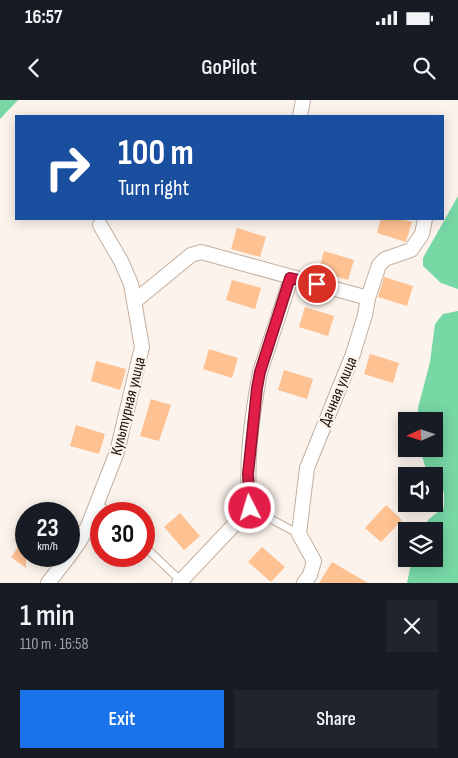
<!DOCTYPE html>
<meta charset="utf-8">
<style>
:root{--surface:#171b24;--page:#20242c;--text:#f1f3f6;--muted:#9ea1a6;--accent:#1a73e8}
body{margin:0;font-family:"Sofia Sans Condensed",sans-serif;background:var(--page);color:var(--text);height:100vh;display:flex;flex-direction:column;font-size:19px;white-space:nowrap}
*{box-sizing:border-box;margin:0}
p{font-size:16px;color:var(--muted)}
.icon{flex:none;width:28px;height:28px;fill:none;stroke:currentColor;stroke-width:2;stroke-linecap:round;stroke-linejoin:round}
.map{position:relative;height:483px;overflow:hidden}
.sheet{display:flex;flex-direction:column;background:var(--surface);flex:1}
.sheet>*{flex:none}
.top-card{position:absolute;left:15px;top:15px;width:429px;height:105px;border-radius:0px;box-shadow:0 2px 12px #0003;background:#1a4fa0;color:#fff;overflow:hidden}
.needle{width:32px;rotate:267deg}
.controls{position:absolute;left:398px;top:312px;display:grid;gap:10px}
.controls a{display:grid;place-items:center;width:45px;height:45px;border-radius:0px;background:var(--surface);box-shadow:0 2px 12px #0003;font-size:25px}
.speed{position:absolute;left:15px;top:402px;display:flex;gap:10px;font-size:25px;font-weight:700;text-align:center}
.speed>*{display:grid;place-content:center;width:65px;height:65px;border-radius:50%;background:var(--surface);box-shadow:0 2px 12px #0003;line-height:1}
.speed small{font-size:12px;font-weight:400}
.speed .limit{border:8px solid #d22;background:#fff;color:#111}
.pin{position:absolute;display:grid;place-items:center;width:42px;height:42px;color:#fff;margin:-21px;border:2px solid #fff;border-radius:50%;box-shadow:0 1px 5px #0007}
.me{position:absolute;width:55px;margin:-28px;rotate:355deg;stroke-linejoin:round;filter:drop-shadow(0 0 4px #0008)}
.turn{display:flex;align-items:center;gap:18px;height:105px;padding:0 20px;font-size:22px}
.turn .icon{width:65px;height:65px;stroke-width:2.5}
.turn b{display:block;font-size:35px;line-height:42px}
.round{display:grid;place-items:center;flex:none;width:52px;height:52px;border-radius:0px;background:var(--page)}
.headline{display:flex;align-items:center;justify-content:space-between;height:85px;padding:0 20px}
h1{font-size:30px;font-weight:600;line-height:38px}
.action{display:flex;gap:10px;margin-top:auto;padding:10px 20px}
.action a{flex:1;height:58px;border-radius:0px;background:var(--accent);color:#fff;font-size:20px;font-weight:600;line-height:58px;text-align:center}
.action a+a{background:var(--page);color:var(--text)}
.status{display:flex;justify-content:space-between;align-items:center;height:35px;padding:0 25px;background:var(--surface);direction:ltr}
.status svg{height:14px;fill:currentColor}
header{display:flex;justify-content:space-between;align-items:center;height:65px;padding:0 20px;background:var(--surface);font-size:22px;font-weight:600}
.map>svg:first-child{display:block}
.forest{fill:#77d7a5}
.building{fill:#fec192}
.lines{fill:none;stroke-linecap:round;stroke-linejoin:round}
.service-casing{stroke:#c4af9f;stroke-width:9}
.minor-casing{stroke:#c4af9f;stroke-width:16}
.service{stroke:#fff;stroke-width:7}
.minor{stroke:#fff;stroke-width:14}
.route-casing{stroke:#92132f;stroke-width:12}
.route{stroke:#e11d48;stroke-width:9}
.labels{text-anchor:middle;stroke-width:4.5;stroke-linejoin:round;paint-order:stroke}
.street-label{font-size:16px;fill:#160f09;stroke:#fcf3ec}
</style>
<div class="status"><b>16:57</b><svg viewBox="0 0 49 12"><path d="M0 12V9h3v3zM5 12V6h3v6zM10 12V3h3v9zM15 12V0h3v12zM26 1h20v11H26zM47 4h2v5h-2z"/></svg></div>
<header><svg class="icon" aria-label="back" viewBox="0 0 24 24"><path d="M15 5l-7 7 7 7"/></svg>GoPilot<svg class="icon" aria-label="search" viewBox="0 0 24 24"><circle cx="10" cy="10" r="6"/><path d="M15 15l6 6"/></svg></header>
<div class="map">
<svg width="458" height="483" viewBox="0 0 458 483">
<rect width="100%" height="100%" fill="#fcf3ec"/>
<g class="forest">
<path d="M0,0H18L0,19Z"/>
<path d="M458,96V189L441,183L423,166V158Z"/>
<path d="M458,211V483H407L412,459H434V431H420L429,419L444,407V392L435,385L434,376H431L425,366L420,349H434V321H418V308L430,262L435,224L443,214Z"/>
</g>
<g class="building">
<path d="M381,119H401L412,122L406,142L377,133Z"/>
<path d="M237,128L266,137L260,157L231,149Z"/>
<path d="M324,151L354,160L348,180L318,171Z"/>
<path d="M384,177L413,186L407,206L378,197Z"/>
<path d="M232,180L261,188L255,209L226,200Z"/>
<path d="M305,207L334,216L328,236L299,227Z"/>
<path d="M209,249L238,258L232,278L203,269Z"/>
<path d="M370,254L399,263L393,283L364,274Z"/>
<path d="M96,261L126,269L120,290L91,281Z"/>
<path d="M284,270L313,279L307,299L278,290Z"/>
<path d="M151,299L171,305L159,341L140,336Z"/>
<path d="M76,325L105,334L99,354L70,346Z"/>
<path d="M386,405L402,420L381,442L365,428Z"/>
<path d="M180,413L200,436L184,450L164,427Z"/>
<path d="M26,436V468L11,457Z"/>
<path d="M262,447L285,467L271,482L248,462Z"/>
<path d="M332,462L368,483H319Z"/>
</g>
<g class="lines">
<defs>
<g id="service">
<path d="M97,402L109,414"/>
<path d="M250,408L299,434"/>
<path d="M144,446L181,481"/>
</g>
<g id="minor">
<path d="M300,16L303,0"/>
<path d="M135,201L191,155L201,152L368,198"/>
<path d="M69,456L79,442L88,426L117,352L142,247L131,184L121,161L100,125"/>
<path d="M48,483L69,456"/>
<path d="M179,483L250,408C245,363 252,316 260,272L291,178"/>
<path d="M304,483L310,475L314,461L299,434L307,368L353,254L365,215L368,198L379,165L385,159L411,150L422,134L425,119"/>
</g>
</defs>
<use href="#service" class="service-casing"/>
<use href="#minor" class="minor-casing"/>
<use href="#service" class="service"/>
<use href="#minor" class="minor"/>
</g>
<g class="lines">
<defs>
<path id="route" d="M250,408L248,374L257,288L260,272L290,178L317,184"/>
</defs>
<use href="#route" class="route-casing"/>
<use href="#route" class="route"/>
</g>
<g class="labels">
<g class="street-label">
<text transform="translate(337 291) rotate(-67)" y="6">Дачная улица</text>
<text transform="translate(127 306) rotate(-76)" y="6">Культурная улица</text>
</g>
</g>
</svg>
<div class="controls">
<a><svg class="needle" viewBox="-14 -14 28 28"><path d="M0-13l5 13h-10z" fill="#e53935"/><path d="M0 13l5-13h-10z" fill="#9ea1a6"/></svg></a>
<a><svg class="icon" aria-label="sound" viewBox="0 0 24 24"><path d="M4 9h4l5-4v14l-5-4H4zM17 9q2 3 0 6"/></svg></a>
<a><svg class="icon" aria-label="layers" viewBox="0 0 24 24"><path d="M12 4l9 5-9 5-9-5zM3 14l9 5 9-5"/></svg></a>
</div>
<div class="speed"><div>23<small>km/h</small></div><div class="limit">30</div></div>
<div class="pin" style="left:317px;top:184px;background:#d93025"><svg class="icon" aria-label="arrive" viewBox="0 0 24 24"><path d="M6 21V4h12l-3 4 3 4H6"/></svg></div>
<svg class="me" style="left:250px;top:408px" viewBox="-20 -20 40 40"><circle r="17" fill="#e11d48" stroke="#fff" stroke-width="3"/><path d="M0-11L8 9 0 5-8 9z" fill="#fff"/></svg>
<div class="top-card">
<div class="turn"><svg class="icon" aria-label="right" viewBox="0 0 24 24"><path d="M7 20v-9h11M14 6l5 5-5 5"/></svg><div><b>100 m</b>Turn right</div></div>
</div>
</div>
<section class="sheet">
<div class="headline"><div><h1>1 min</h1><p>110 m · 16:58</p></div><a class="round"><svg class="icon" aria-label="close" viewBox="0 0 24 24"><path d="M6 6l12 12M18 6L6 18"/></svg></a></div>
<div class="action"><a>Exit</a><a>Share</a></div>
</section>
